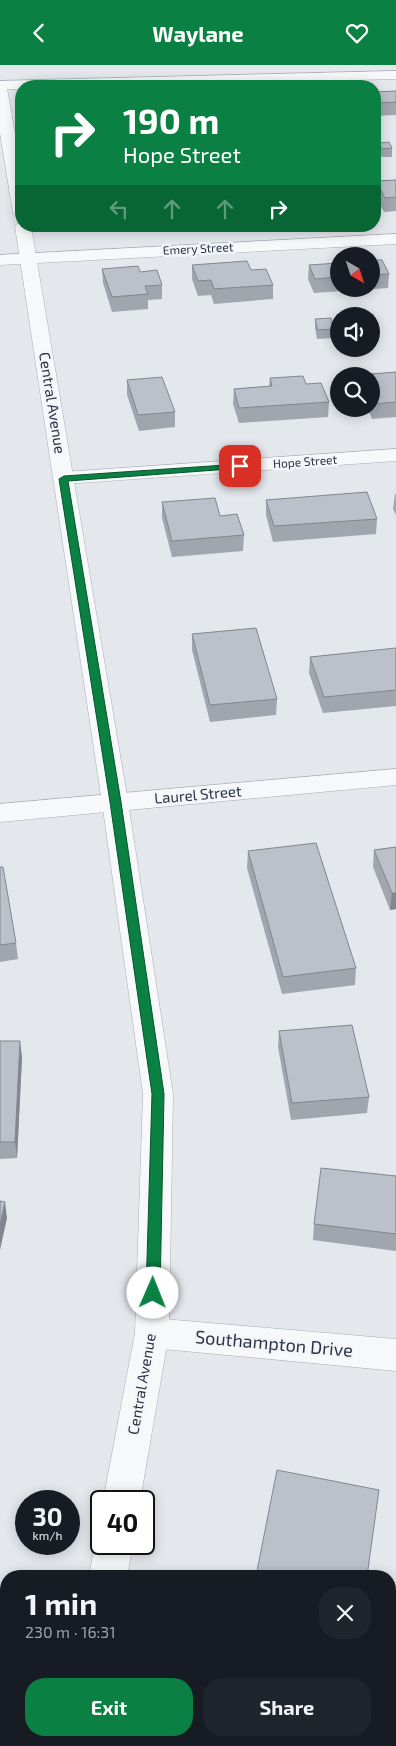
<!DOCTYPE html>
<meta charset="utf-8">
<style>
:root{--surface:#171b24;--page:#20242c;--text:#f1f3f6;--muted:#9ea1a6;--accent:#0b8043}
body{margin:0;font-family:"Exo 2",sans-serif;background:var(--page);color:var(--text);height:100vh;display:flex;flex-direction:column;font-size:19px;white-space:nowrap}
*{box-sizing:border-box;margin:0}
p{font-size:16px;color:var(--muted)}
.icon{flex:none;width:28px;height:28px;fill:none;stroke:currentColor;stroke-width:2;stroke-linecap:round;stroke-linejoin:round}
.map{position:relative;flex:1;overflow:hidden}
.sheet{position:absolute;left:0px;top:1505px;width:396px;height:176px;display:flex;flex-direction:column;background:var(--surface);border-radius:20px 20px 0 0;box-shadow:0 2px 12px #0003}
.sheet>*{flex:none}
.hud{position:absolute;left:15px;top:15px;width:366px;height:152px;border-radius:20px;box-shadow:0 2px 12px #0003;background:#0b8043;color:#fff;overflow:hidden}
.needle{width:32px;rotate:141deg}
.tools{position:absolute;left:330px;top:182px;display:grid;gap:10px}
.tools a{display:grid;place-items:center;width:50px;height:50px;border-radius:50%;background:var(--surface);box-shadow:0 2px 12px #0003;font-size:25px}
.speed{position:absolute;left:15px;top:1425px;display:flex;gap:10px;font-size:25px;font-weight:700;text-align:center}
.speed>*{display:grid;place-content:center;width:65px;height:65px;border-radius:50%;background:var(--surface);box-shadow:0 2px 12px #0003;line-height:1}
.speed small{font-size:12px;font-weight:400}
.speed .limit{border:2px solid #111;border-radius:8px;background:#fff;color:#111}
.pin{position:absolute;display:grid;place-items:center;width:42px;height:42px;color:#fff;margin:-21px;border-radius:10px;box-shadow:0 2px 8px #0006}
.me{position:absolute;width:55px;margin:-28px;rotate:1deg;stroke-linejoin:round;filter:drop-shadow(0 0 4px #0008)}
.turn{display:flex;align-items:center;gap:18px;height:105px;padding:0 25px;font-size:22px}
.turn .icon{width:65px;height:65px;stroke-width:2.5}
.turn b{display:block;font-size:35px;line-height:42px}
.lanes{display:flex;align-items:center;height:48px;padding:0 25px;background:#0003;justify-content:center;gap:25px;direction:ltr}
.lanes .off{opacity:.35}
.round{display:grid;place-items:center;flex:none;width:52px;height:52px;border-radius:20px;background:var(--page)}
.summary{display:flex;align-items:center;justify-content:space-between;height:85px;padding:0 25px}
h1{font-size:30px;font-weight:700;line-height:38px}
.primary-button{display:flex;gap:10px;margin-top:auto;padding:10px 25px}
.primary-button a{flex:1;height:58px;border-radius:20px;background:var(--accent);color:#fff;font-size:20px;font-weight:700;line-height:58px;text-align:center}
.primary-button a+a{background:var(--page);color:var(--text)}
header{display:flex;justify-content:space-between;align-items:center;height:65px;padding:0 25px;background:var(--accent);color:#fff;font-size:22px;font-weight:700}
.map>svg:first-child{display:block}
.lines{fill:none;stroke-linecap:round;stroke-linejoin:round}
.minor-casing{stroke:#a9aeb7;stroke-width:1}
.tertiary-casing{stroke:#a9aeb7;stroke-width:1}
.minor{fill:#f7f8fa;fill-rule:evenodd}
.tertiary{fill:#f7f8fa;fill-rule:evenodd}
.wall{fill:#a1a5ae}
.shaded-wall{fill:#83868d}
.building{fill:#bbc0ca;stroke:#83868d}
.route{fill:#0b8043;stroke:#07532c}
.labels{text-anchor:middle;stroke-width:5;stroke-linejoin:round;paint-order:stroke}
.far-street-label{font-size:12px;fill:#2b3445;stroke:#f4f6f9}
.street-label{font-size:15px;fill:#2b3445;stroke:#f4f6f9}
.near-street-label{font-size:18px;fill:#2b3445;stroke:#f4f6f9}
</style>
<header><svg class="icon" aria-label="back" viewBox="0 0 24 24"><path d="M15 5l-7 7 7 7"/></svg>Waylane<svg class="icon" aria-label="heart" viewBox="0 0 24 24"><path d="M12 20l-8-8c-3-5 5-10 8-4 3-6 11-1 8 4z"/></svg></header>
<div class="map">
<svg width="396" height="1681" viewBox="0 0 396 1681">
<rect width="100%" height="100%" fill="#e4e7ec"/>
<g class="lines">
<defs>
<g id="minor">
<path d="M396,6V14L120,21H21V24H0V16Z"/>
<path d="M396,169V179L0,200V190Z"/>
<path d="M396,384V396L64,419L57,417L54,413L57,409L64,407Z"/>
<path d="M396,704V720L0,757V739Z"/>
<path d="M152,1253L396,1274V1306L152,1283L140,1279L135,1268L140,1257Z"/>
</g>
<g id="tertiary">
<path d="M0,19L7,23L21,103V153L13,148L0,68Z"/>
<path d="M21,156V161H31L128,737L173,1029L169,1268L140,1436H103L135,1268L143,1029L102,737L15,161Z"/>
<path d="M101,1466V1479H133L127,1511H89L95,1479Z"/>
<path d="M74,1675H114L116,1681H74Z"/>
</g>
</defs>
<use href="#minor" class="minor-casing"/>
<use href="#tertiary" class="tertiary-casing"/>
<use href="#minor" class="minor"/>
<use href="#tertiary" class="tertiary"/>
</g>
<g class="wall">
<path d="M396,26V50L375,51V27Z"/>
<path d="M379,78L392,83V92H382L379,86Z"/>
<path d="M396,115V146L384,147L375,131L376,116Z"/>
<path d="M371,195L389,209L388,223L314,228L308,214L309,200L339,198V224H371Z"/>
<path d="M192,200L251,205L273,220V234L214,239L211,230L198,231L192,214Z"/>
<path d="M102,204L140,207L162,220V234L148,235V244L112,247L103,218Z"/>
<path d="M315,254L334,264L333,273L317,274L315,263Z"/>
<path d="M396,307V352L372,354L368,344H371V309Z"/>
<path d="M270,313L306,319L329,337L328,352L239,358L233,339L234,324L269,321Z"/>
<path d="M127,315L175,347V362L139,366L127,330Z"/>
<path d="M395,429H396V450L393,444Z"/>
<path d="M266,435L377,454L376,469L273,477L266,450Z"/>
<path d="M162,437L220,451L244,470L243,486L172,492L162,453Z"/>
<path d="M192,569L277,634L276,650L210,657L192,585Z"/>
<path d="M396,583V641L323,648L309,608L310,592Z"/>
<path d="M396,782V844L390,845L373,802L374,785Z"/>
<path d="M248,786L356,903L355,920L282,929L247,803Z"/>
<path d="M0,802L16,878L18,894L0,897Z"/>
<path d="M279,966L369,1032L367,1048L291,1055L278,982Z"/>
<path d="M0,976L22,992L17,1093L0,1094Z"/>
<path d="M396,1111V1186L313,1175L314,1159Z"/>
<path d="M258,1675H357L358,1681H258Z"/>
</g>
<g class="shaded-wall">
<path d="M392,828H396V844L390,845Z"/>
<path d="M20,976L22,992L17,1093L15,1077Z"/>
<path d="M5,1137L7,1153L0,1185V1160Z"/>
</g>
<g class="building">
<path d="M396,26V37L375,38V27Z"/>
<path d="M389,77L392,83L382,84L379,78Z"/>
<path d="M396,115V132L385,133L376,116Z"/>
<path d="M371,195H382L389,209L371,210Z"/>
<path d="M247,196L251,205L266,204L273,220L214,224L211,215L198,216L192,200Z"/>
<path d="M339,198V212L315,214L309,200Z"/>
<path d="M138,201L140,207L157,205L162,220L145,221L148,229L112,232L102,204Z"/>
<path d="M331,253L334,264L318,265L315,254Z"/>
<path d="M396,307V337L373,339L371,334V316H375L371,309Z"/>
<path d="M303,311L306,319L321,318L329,337L239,343L234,324L272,321L270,313Z"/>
<path d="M162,312L175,347L138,350L127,315Z"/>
<path d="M367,427L377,454L274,461L266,435Z"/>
<path d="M215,433L220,451L237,449L244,470L172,476L162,437Z"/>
<path d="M256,563L277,634L210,640L192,569Z"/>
<path d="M396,583V625L324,632L310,592Z"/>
<path d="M316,778L356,903L283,912L248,786Z"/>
<path d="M396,782V828H392L374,785Z"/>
<path d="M0,802H3L16,878L0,880Z"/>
<path d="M352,960L369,1032L292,1038L279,966Z"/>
<path d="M0,976H20L15,1077H0Z"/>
<path d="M321,1103L396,1111V1169L314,1159Z"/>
<path d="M0,1136L5,1137L0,1160Z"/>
<path d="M277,1405L379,1425L367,1511H256Z"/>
<path d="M260,1675H357L358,1681H261Z"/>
</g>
<path class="route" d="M240,399L244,401L243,403L68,416L121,737L164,1029L160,1228L158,1233L153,1235L148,1233L146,1228L152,1029L110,737L59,414L64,411Z"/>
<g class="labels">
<g class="far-street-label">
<text transform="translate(198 184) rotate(-3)" y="4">Emery Street</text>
<text transform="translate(305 397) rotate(-4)" y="4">Hope Street</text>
</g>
<g class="street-label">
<text transform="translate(52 338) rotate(81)" y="5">Central Avenue</text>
<text transform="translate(198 730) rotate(-5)" y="5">Laurel Street</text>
<text transform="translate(142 1319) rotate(-80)" y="5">Central Avenue</text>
</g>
<g class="near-street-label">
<text transform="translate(274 1279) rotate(5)" y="6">Southampton Drive</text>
</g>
</g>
</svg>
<div class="tools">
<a><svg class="needle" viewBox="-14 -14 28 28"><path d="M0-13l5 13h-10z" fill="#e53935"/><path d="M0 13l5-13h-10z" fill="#9ea1a6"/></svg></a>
<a><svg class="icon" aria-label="sound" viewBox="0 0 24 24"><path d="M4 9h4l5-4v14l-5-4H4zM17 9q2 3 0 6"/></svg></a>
<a><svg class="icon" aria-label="search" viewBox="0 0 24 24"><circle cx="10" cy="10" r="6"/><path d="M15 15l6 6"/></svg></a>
</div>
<div class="speed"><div>30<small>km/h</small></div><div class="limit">40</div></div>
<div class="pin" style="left:240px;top:401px;background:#d93025"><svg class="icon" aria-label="arrive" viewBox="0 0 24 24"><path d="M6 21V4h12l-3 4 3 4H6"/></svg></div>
<svg class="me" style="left:153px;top:1228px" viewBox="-20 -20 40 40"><circle r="19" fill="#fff"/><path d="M0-13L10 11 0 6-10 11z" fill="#0b8043"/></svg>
<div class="hud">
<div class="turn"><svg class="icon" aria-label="right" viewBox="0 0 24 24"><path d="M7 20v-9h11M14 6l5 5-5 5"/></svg><div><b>190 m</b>Hope Street</div></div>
<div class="lanes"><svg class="icon off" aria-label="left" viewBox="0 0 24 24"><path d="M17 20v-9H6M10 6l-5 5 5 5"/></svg><svg class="icon off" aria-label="ahead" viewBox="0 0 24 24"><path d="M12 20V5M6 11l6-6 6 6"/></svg><svg class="icon off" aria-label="ahead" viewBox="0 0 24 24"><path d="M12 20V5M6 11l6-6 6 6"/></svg><svg class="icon" aria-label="right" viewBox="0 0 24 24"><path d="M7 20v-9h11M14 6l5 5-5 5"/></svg></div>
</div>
<section class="sheet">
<div class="summary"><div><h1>1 min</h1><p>230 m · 16:31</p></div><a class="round"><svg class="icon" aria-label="close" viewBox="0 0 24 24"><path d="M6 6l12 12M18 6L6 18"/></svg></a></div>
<div class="primary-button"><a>Exit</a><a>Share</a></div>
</section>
</div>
